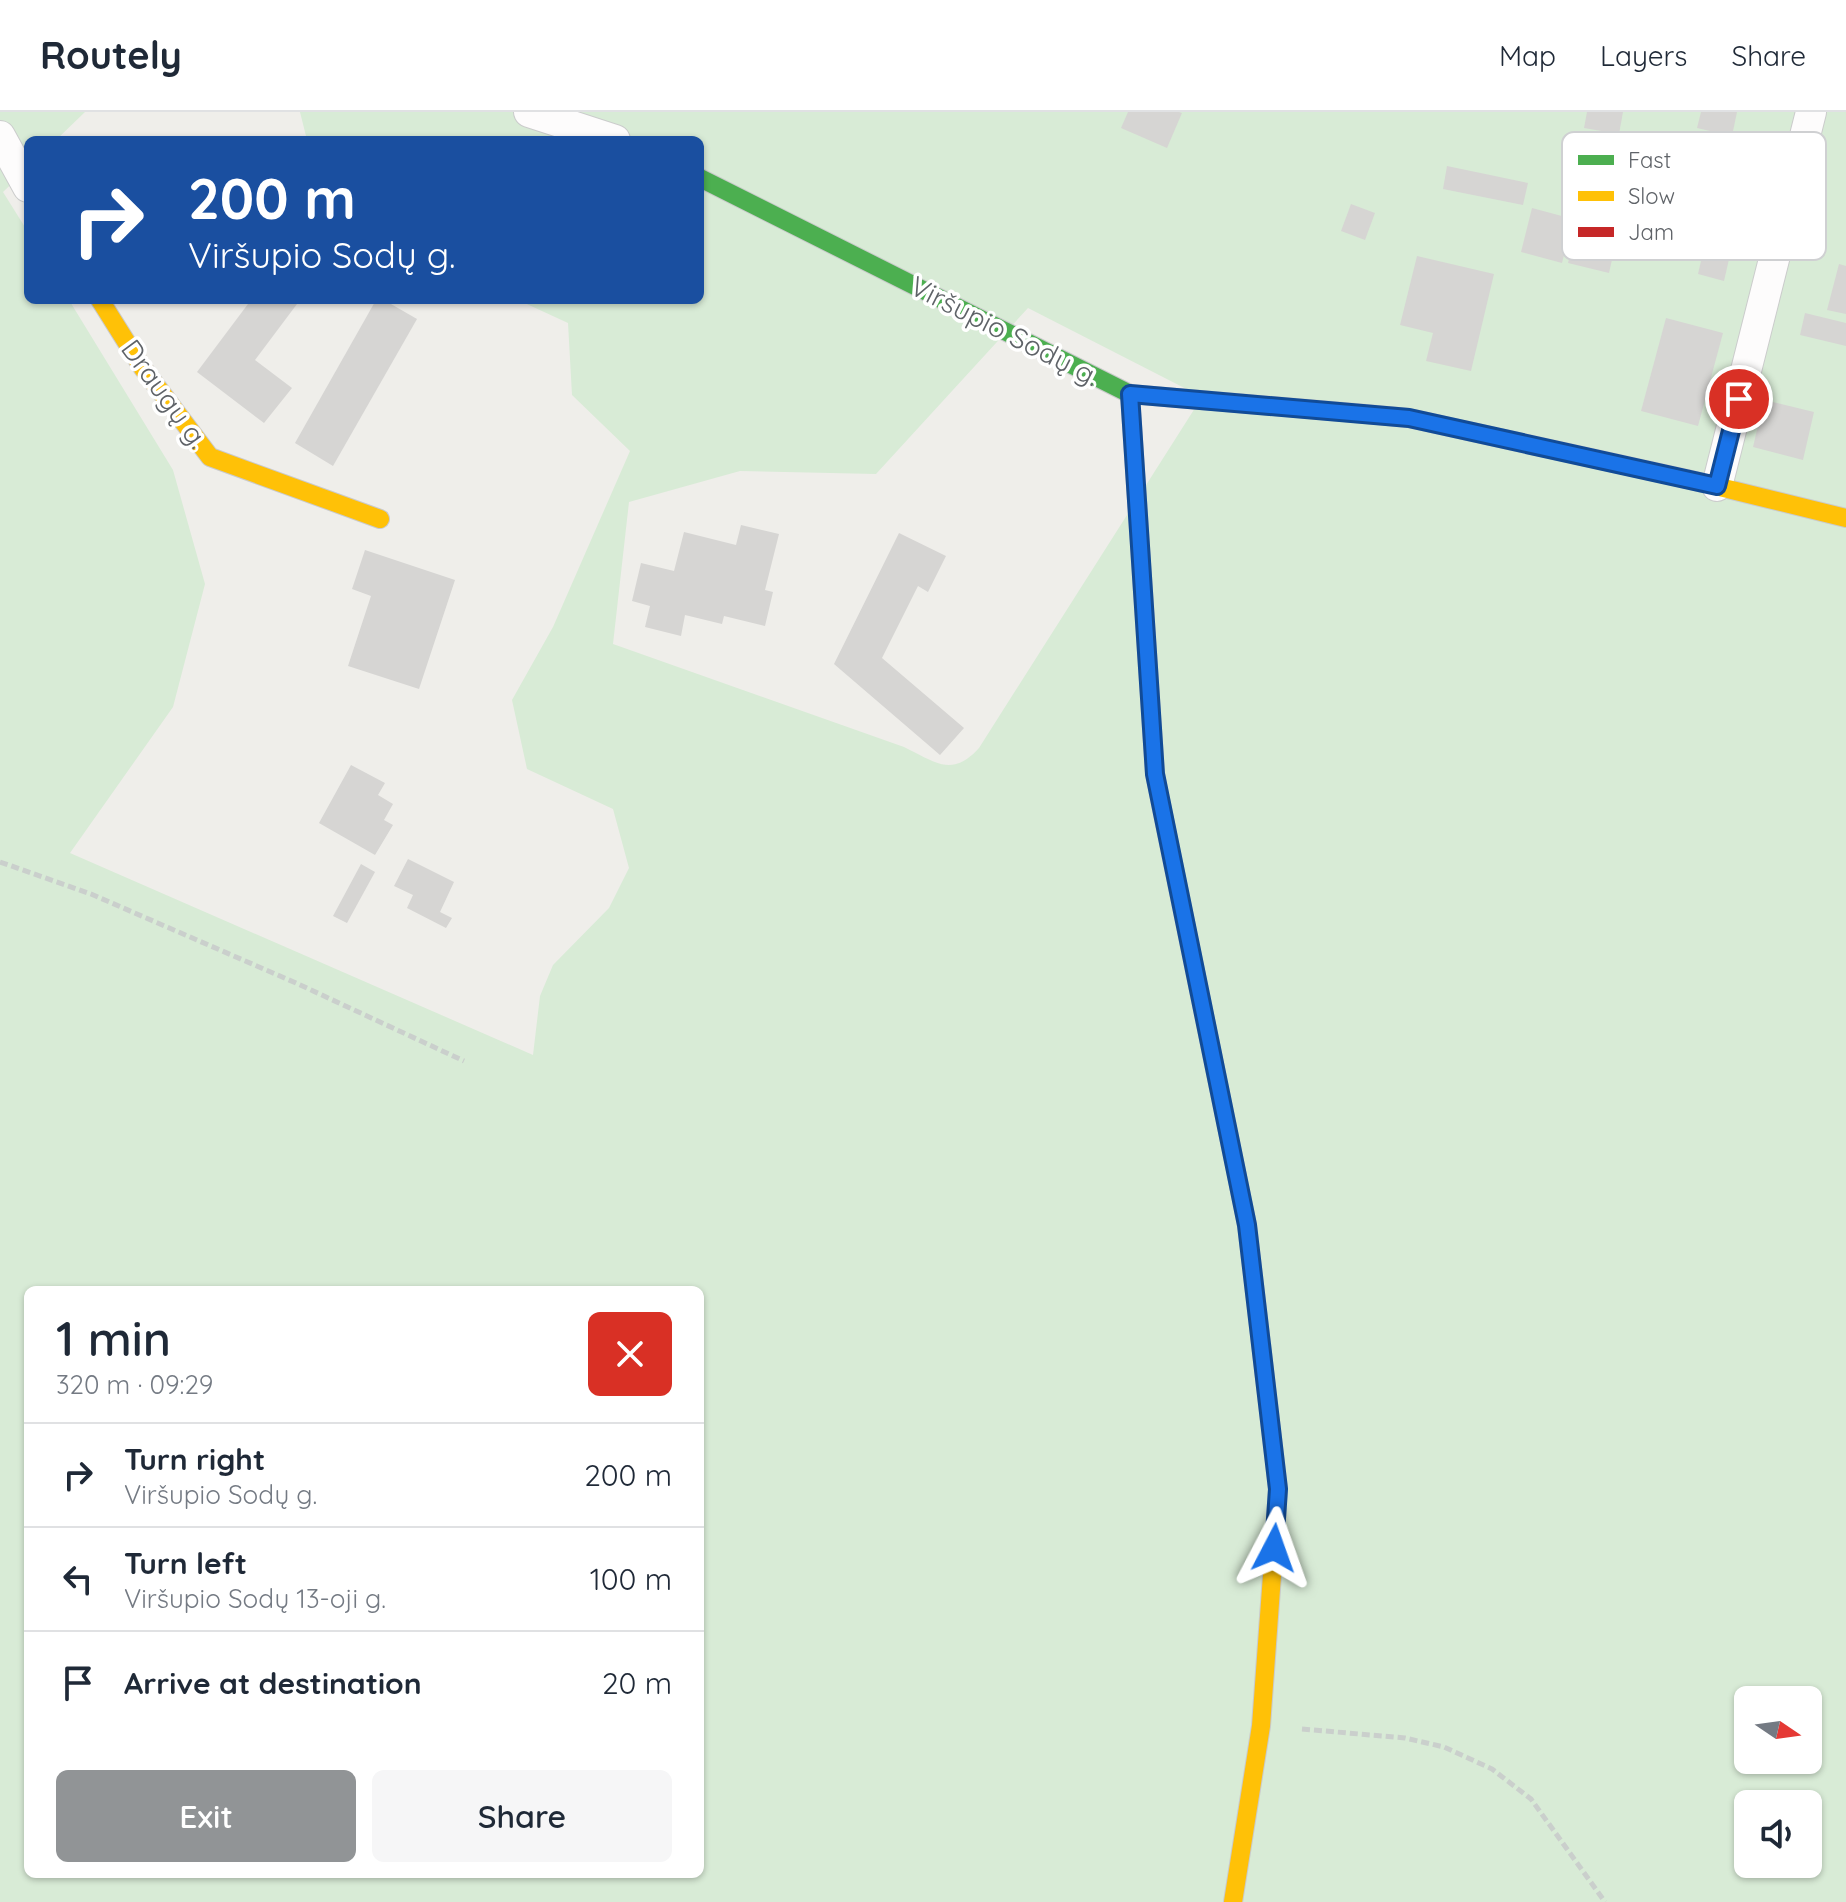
<!DOCTYPE html>
<meta charset="utf-8">
<style>
:root{--surface:#fff;--page:#f6f6f7;--text:#1f2937;--muted:#747a83;--line:#e0e1e3;--accent:#919496}
body{margin:0;font-family:Quicksand,sans-serif;background:var(--page);color:var(--text);height:100vh;display:flex;flex-direction:column;font-size:30px;white-space:nowrap}
*{box-sizing:border-box;margin:0}
p{font-size:26px;color:var(--muted)}
.icon{flex:none;width:44px;height:44px;fill:none;stroke:currentColor;stroke-width:2;stroke-linecap:round;stroke-linejoin:round}
.map{position:relative;flex:1;overflow:hidden}
.drawer{position:absolute;left:24px;top:1174px;width:680px;height:592px;display:flex;flex-direction:column;background:var(--surface);border-radius:12px;box-shadow:0 2px 6px #0004}
.drawer>*{flex:none}
.guide{position:absolute;left:24px;top:24px;width:680px;height:168px;border-radius:12px;box-shadow:0 2px 6px #0004;background:#1a4fa0;color:#fff;overflow:hidden}
.needle{width:52px;rotate:103deg}
.fabs{position:absolute;left:1734px;top:1574px;display:grid;gap:16px}
.fabs a{display:grid;place-items:center;width:88px;height:88px;border-radius:12px;background:var(--surface);box-shadow:0 2px 6px #0004;font-size:40px}
.pin{position:absolute;display:grid;place-items:center;width:68px;height:68px;color:#fff;margin:-34px;border:4px solid #fff;border-radius:50%;box-shadow:0 2px 8px #0007}
.me{position:absolute;width:88px;margin:-44px;rotate:4deg;stroke-linejoin:round;filter:drop-shadow(0 0 6px #0008)}
.turn{display:flex;align-items:center;gap:28px;height:168px;padding:0 32px;font-size:36px}
.turn .icon{width:104px;height:104px;stroke-width:2.5}
.turn b{display:block;font-size:56px;line-height:68px}
.round{display:grid;place-items:center;flex:none;width:84px;height:84px;border-radius:12px;background:var(--page)}
.headline{display:flex;align-items:center;justify-content:space-between;height:136px;padding:0 32px}
h1{font-size:48px;font-weight:600;line-height:60px}
.primary-button{display:flex;gap:16px;margin-top:auto;padding:16px 32px}
.primary-button a{flex:1;height:92px;border-radius:12px;background:var(--accent);color:#fff;font-size:32px;font-weight:600;line-height:92px;text-align:center}
.primary-button a+a{background:var(--page);color:var(--text)}
ul{padding:0;list-style:none}
li{display:flex;align-items:center;gap:24px;height:104px;padding:0 32px;border-top:2px solid var(--line)}
li div{flex:1}
li b{display:block;font-size:30px}
li em{font-style:normal}
header{display:flex;align-items:center;gap:48px;box-sizing:border-box;height:112px;padding:0 40px;background:var(--surface);border-bottom:2px solid var(--line)}
header strong{font-size:38px}
nav{display:flex;gap:44px;margin-inline-start:auto;font-size:28px}
.map>svg:first-child{display:block}
.green{fill:#d8ebd6;fill-rule:evenodd}
.building{fill:#d6d5d3}
.lines{fill:none;stroke-linecap:round;stroke-linejoin:round}
.street-casing{stroke:#cbcccc;stroke-width:32}
.fast-casing{stroke:#cacacb;stroke-width:20}
.slow-casing{stroke:#cacacb;stroke-width:20}
.jam-casing{stroke:#cacacb;stroke-width:20}
.path{stroke:#cacfcc;stroke-width:5;stroke-dasharray:8 4;stroke-linecap:butt}
.street{stroke:#fdfcfc;stroke-width:30}
.fast{stroke:#4caf50;stroke-width:18}
.slow{stroke:#ffc107;stroke-width:18}
.jam{stroke:#c62828;stroke-width:18}
.route-casing{stroke:#114b97;stroke-width:20}
.route{stroke:#1a73e8;stroke-width:14}
.labels{text-anchor:middle;stroke-width:7;stroke-linejoin:round;paint-order:stroke}
.street-label{font-size:28px;fill:#5f6368;stroke:#fff}
.key{fill:#fff;stroke:#cfd0d2;stroke-width:2}
.key-label{font-size:22px;fill:#5f6368}
</style>
<header>
<strong>Routely</strong>
<nav><a>Map</a><a>Layers</a><a>Share</a></nav>
</header>
<div class="map">
<svg width="1846" height="1790" viewBox="0 0 1846 1790">
<rect width="100%" height="100%" fill="#efeeea"/>
<path class="green" d="M0,0H85L56,28H28V56L3,80L28,120V188H69L173,358L205,472L173,595L70,741L533,943L540,884L553,853L609,796L629,756L613,697L527,657L512,588L553,515L630,339L572,283L568,211L518,188H700V28H307L300,0H1846V1790H0ZM1028,196L1202,285L979,636C952,666 935,650 904,635L613,532L629,390L740,359L876,362ZM28,1178H700V1762H28ZM1748,1588H1808V1648H1748ZM1748,1692H1808V1752H1748Z"/>
<g class="building">
<path d="M1128,0H1179L1182,1L1167,36L1121,16Z"/>
<path d="M1587,0H1623L1619,22L1584,16Z"/>
<path d="M1701,0H1737L1732,24L1697,16Z"/>
<path d="M1447,54L1528,71L1523,93L1443,77Z"/>
<path d="M1351,92L1375,101L1365,128L1341,119Z"/>
<path d="M1532,96L1573,107L1562,151L1521,140Z"/>
<path d="M1577,112L1618,121L1609,161L1568,151Z"/>
<path d="M1704,136L1730,143L1724,169L1698,162Z"/>
<path d="M1417,144L1494,162L1471,259L1426,249L1433,221L1400,213Z"/>
<path d="M1839,152L1846,154V202L1827,198Z"/>
<path d="M251,188H300L255,248L292,276L264,311L197,260Z"/>
<path d="M376,188H384L417,207L333,354L295,331Z"/>
<path d="M1805,201L1846,211V234L1800,223Z"/>
<path d="M1666,206L1723,221L1698,314L1641,299Z"/>
<path d="M1764,288L1814,300L1803,348L1753,335Z"/>
<path d="M741,413L779,422L765,478L773,480L765,514L724,504L722,512L685,503L681,524L645,515L650,494L632,489L641,451L674,459L684,420L736,433Z"/>
<path d="M899,421L946,444L928,480L918,474L882,546L964,616L940,643L834,552Z"/>
<path d="M365,438L455,468L419,577L348,554L371,484L352,477Z"/>
<path d="M351,653L385,671L378,683L393,692L384,708L393,713L375,743L319,711Z"/>
<path d="M408,747L454,770L440,800L452,806L446,816L407,796L413,783L394,774Z"/>
<path d="M361,752L375,760L347,811L333,804Z"/>
</g>
<g class="lines">
<defs>
<g id="street">
<path d="M529,0L615,28"/>
<path d="M0,24L28,75"/>
<path d="M1717,374L1811,0"/>
</g>
<g id="fast">
<path d="M700,66L1130,282L1355,301"/>
<path d="M1165,712L1247,1113L1278,1377L1274,1436"/>
</g>
<g id="slow">
<path d="M100,188L142,255L210,345L380,407"/>
<path d="M1130,282L1155,662L1165,712"/>
<path d="M1687,367L1846,406"/>
<path d="M1233,1790L1261,1614L1274,1436"/>
</g>
<path id="jam" d="M1355,301L1409,306L1687,367"/>
</defs>
<use href="#street" class="street-casing"/>
<use href="#fast" class="fast-casing"/>
<use href="#slow" class="slow-casing"/>
<use href="#jam" class="jam-casing"/>
<g class="path">
<path d="M0,750L91,782L296,871L464,949"/>
<path d="M1302,1617L1405,1626L1444,1635L1492,1657L1531,1687L1605,1790"/>
</g>
<use href="#street" class="street"/>
<use href="#fast" class="fast"/>
<use href="#slow" class="slow"/>
<use href="#jam" class="jam"/>
</g>
<g class="lines">
<defs>
<path id="route" d="M1274,1436L1278,1377L1247,1113L1155,662L1130,282L1409,306L1717,374L1739,287"/>
</defs>
<use href="#route" class="route-casing"/>
<use href="#route" class="route"/>
</g>
<g class="labels">
<g class="street-label">
<text transform="translate(1005 219) rotate(27)" y="10">Viršupio Sodų g.</text>
<text transform="translate(165 282) rotate(54)" y="10">Draugų g.</text>
</g>
</g>
<rect x="1562" y="20" width="264" height="128" rx="12" class="key"/>
<rect x="1578" y="43" width="36" height="10" fill="#4caf50"/>
<rect x="1578" y="79" width="36" height="10" fill="#ffc107"/>
<rect x="1578" y="115" width="36" height="10" fill="#c62828"/>
<g class="key-label">
<text x="1628" y="56">Fast</text>
<text x="1628" y="92">Slow</text>
<text x="1628" y="128">Jam</text>
</g>
</svg>
<div class="fabs">
<a><svg class="needle" viewBox="-14 -14 28 28"><path d="M0-13l5 13h-10z" fill="#e53935"/><path d="M0 13l5-13h-10z" fill="#747a83"/></svg></a>
<a><svg class="icon" aria-label="sound" viewBox="0 0 24 24"><path d="M4 9h4l5-4v14l-5-4H4zM17 9q2 3 0 6"/></svg></a>
</div>
<div class="pin" style="left:1739px;top:287px;background:#d93025"><svg class="icon" aria-label="arrive" viewBox="0 0 24 24"><path d="M6 21V4h12l-3 4 3 4H6"/></svg></div>
<svg class="me" style="left:1274px;top:1436px" viewBox="-20 -20 40 40"><path d="M0-17L14 15 0 8-14 15z" fill="#1a73e8" stroke="#fff" stroke-width="4"/></svg>
<div class="guide">
<div class="turn"><svg class="icon" aria-label="right" viewBox="0 0 24 24"><path d="M7 20v-9h11M14 6l5 5-5 5"/></svg><div><b>200 m</b>Viršupio Sodų g.</div></div>
</div>
<section class="drawer">
<div class="headline"><div><h1>1 min</h1><p>320 m · 09:29</p></div><a class="round" style="background:#d93025;color:#fff"><svg class="icon" aria-label="close" viewBox="0 0 24 24"><path d="M6 6l12 12M18 6L6 18"/></svg></a></div>
<ul>
<li><svg class="icon" aria-label="right" viewBox="0 0 24 24"><path d="M7 20v-9h11M14 6l5 5-5 5"/></svg><div><b>Turn right</b><p>Viršupio Sodų g.</p></div><em>200 m</em></li>
<li><svg class="icon" aria-label="left" viewBox="0 0 24 24"><path d="M17 20v-9H6M10 6l-5 5 5 5"/></svg><div><b>Turn left</b><p>Viršupio Sodų 13-oji g.</p></div><em>100 m</em></li>
<li><svg class="icon" aria-label="arrive" viewBox="0 0 24 24"><path d="M6 21V4h12l-3 4 3 4H6"/></svg><div><b>Arrive at destination</b></div><em>20 m</em></li>
</ul>
<div class="primary-button"><a>Exit</a><a>Share</a></div>
</section>
</div>
